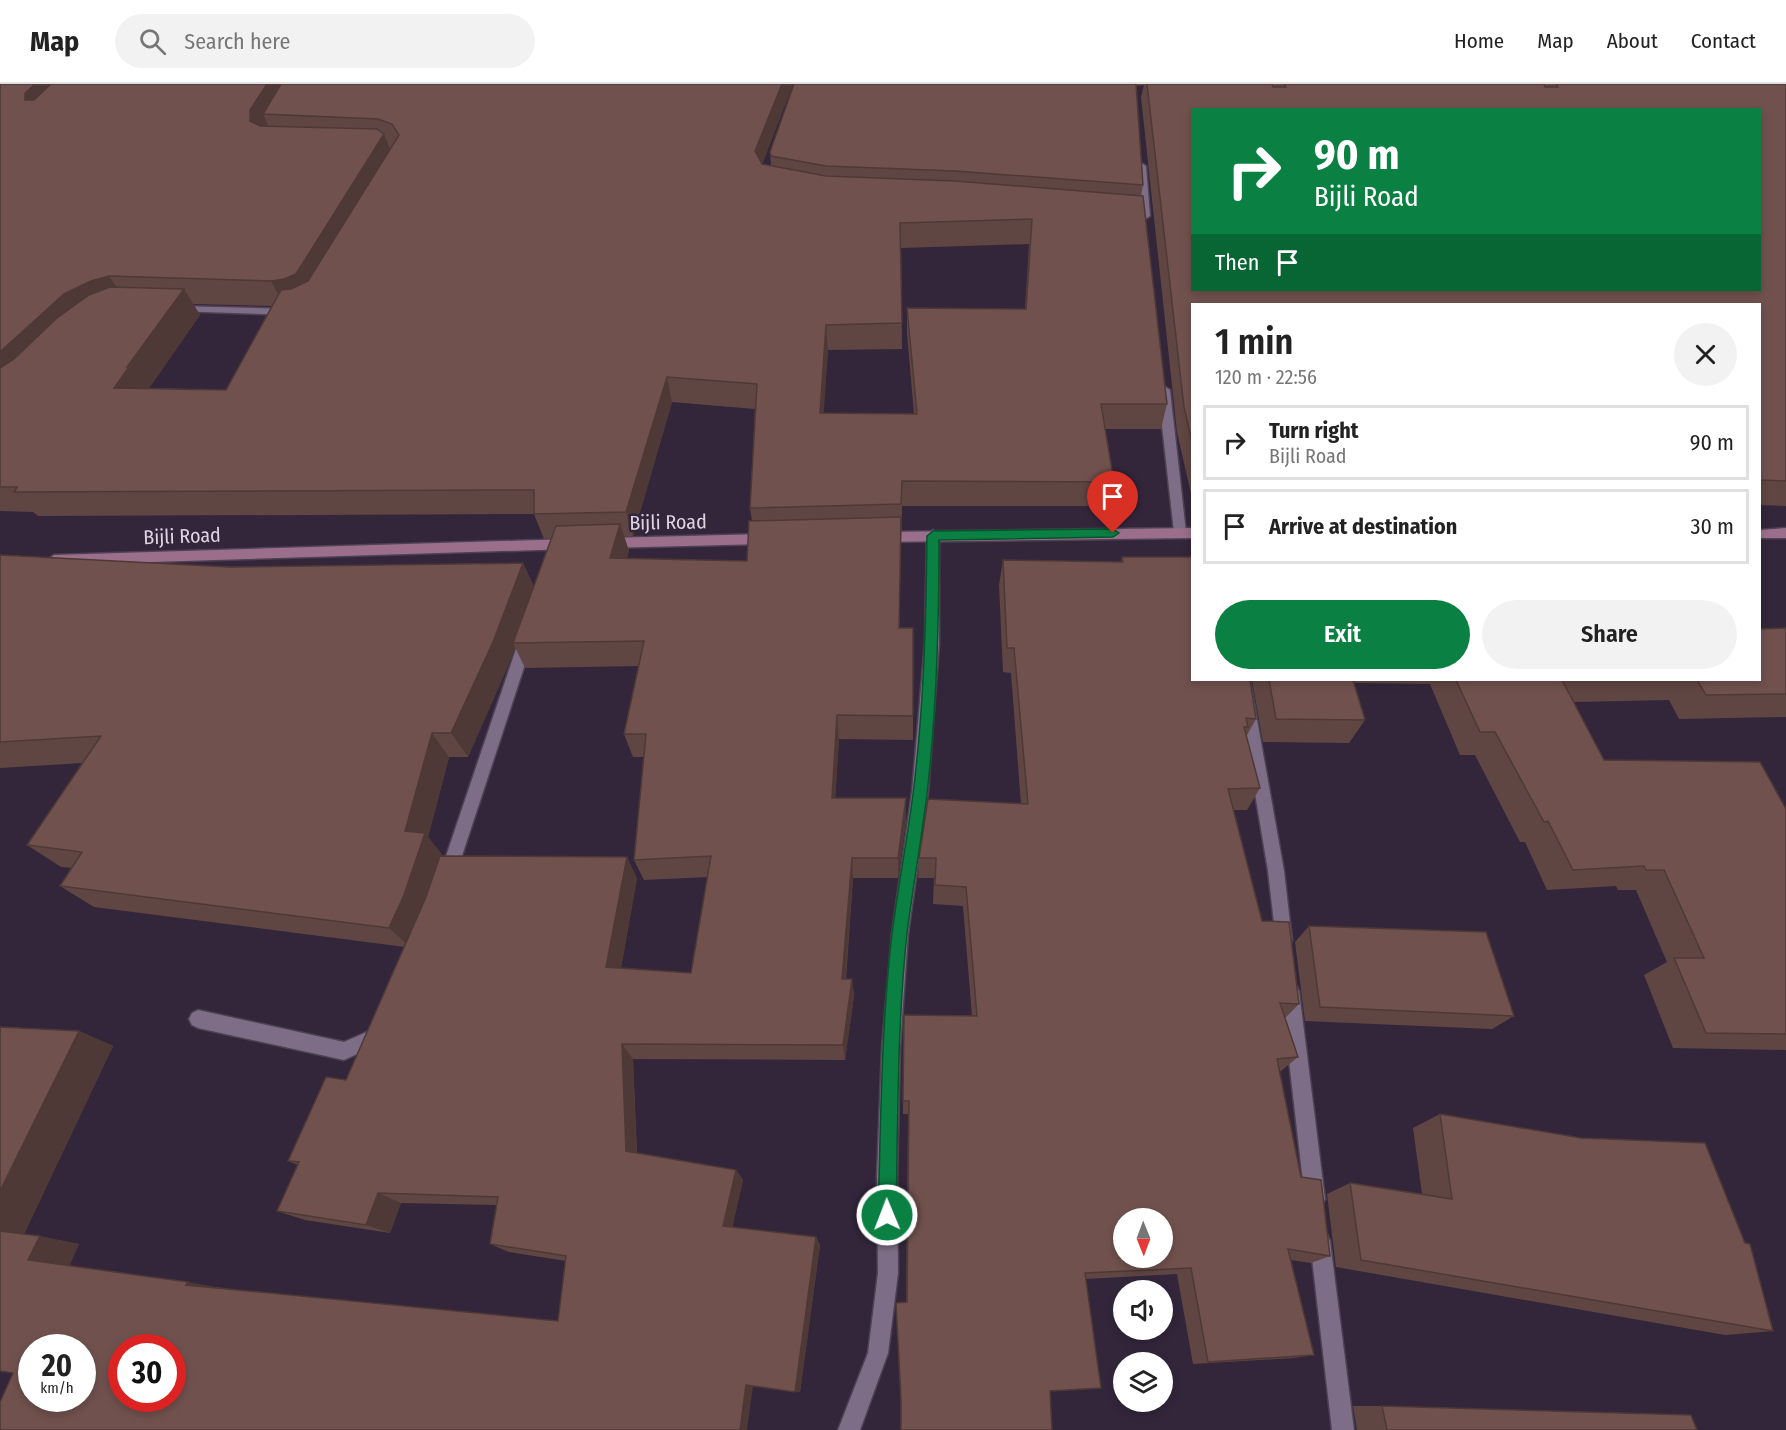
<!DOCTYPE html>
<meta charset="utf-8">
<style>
:root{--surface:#fff;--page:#f2f2f2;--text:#222;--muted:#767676;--line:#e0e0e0;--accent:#0b8043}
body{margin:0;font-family:"Fira Sans Condensed",sans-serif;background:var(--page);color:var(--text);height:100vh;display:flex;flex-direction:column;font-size:22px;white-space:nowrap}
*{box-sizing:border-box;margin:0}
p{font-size:20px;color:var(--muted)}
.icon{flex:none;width:33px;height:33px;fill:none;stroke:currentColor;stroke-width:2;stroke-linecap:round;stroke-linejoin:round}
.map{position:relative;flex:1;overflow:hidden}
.panel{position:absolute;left:1191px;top:219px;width:570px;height:378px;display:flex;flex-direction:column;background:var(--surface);border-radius:0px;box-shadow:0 3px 9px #0003}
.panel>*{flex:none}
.top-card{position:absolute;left:1191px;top:24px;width:570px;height:183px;border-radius:0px;box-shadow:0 3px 9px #0003;background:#0b8043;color:#fff;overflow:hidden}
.needle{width:39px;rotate:179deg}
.tools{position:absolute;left:1113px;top:1124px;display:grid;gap:12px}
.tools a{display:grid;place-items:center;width:60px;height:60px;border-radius:50%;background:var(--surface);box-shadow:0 3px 9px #0003;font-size:30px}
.speed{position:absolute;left:18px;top:1250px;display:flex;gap:12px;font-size:30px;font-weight:700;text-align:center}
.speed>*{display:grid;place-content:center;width:78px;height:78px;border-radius:50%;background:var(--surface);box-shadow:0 3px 9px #0003;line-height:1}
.speed small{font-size:15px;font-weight:400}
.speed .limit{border:9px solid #d22;background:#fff;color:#111}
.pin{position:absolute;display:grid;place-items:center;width:51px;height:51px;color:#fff;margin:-62px -26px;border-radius:50% 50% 50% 0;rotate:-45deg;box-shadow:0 0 6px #0007}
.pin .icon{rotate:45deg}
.me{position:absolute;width:66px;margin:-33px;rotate:359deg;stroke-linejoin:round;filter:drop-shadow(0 0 4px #0008)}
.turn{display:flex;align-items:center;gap:21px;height:126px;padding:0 24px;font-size:27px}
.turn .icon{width:78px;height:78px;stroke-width:2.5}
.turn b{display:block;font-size:42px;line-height:51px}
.then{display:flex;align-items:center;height:57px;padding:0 24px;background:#0003;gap:12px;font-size:22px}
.round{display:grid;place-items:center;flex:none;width:63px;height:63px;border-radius:32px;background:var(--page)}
.summary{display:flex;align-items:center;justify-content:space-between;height:102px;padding:0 24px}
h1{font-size:36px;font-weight:600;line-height:45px}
.cta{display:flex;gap:12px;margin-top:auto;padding:12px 24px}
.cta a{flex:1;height:69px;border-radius:36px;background:var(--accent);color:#fff;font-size:24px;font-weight:600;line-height:69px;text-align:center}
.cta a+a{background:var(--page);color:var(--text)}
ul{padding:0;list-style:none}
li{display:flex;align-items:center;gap:18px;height:75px;margin:0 12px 9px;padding:0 12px;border:3px solid var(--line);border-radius:0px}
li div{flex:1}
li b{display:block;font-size:22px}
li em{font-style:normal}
header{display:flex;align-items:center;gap:36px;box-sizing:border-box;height:84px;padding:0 30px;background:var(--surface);border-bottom:2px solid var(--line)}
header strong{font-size:28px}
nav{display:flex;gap:33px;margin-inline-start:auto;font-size:21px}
.search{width:420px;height:54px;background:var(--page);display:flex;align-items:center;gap:15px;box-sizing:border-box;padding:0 21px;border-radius:33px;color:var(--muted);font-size:22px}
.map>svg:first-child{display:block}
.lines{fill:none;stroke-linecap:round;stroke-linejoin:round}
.street-casing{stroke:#4d4153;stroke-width:3}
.secondary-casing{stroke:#4d4153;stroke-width:3}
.street{fill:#7d6d86;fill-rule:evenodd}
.secondary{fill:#9b6f8b;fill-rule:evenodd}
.wall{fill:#604643;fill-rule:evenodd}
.shaded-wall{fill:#4e3937}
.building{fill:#70514e;stroke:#4e3937;stroke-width:1.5;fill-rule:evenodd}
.route{fill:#0b8043;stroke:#07532c;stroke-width:1.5}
.labels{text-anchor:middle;stroke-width:5;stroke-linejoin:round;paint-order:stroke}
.street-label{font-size:20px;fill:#ddd4e2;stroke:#33263b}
</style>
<header>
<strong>Map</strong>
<div class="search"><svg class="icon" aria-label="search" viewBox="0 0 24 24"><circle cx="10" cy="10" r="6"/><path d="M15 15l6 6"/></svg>Search here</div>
<nav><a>Home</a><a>Map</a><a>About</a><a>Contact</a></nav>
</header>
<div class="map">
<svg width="1786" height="1346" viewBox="0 0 1786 1346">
<rect width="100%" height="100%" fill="#33263b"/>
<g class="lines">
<defs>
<g id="street">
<path d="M1141,79L1146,82L1150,132L1145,135L1140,132L1136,82Z"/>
<path d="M178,222L289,225L294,228L289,231L174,227V223Z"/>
<path d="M1164,302L1170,306L1186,448L1180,453L1174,448L1158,306Z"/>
<path d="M933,446L939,451V559L928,708L908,850L900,964L897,1092L898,1189L888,1269L860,1346H838L868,1269L878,1189L877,1092L882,964L892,850L912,708L925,559L927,451Z"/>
<path d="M526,551L533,556L456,790L454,795L448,797L442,795L440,790L519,556Z"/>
<path d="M1236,596H1250L1284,787L1292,856L1290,862L1284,864L1278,862L1276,856L1268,787Z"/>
<path d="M1290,899L1296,901L1299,907L1325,1115L1322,1122L1315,1125L1308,1122L1305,1115L1281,907L1284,901Z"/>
<path d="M198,926L344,958L369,947L379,939L385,942L388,948L381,959L344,976L198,944L192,941L189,935L192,929Z"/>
<path d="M1320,1147L1327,1150L1330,1157L1354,1346H1332L1310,1157L1313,1150Z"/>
</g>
<g id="secondary">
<path d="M1192,444V454L882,458L876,453L882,448Z"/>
<path d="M1786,444V454H1760V446Z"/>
<path d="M768,450L774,455L768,460L606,464L600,459L606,454Z"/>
<path d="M570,455L576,460L570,465L54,481L47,476L54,471Z"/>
</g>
</defs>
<use href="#street" class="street-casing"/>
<use href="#secondary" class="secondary-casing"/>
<use href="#street" class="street"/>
<use href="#secondary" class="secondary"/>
</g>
<g class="wall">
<path d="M0,0H793L762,80L771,82L770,68L794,0H1786V422L1760,421V220H1192V414L1177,348L1141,13L1144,1L1136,2L1143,101L1141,112L1167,320L1161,345H1105L1114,398L1109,422H902L899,544L913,632V656L839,655L835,714L906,736L898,794H853L846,895H852L854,912L845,976L633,975L637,1069L736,1086L743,1096L732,1143L816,1153L820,1161L800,1308L753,1302L13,1289L0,943L79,947L113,962L24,1150L79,1160L69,1182L221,1204L220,1205L558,1237L566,1177L509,1168L490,1160L497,1121L401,1119L390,1149L305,1136L277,1127L298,1081L288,1077L346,996L405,863L94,823L60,802L72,784L61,783L27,761L82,679L0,684V471L229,483L523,479L534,503L552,454L544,455L534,430L38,432L33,428L0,427ZM1192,26L1760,206H1192ZM1029,160L1025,225L907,224V249L914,330L823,329L828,266L902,265L901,164ZM193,220L272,222L226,306L149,304L200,231ZM672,318L755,325L750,424L752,437L747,477L626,475L629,467L624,452H633ZM515,563L525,584L639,582L624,650L633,673H644L634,776L644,796L708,793L691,889L621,884L637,794L443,772L428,753L449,673H468L507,584Z"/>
<path d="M1122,473L1256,635L1246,653L1260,704L1247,726H1233L1262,837L1299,920L1285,934L1298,973L1281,987L1280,988L1301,1093L1330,1172L1311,1179L1291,1176L1314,1271L1294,1274L1193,1280L1177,1190L1086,1195L906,1218L908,1030H903L904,931L972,932L963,822L933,820L934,794H918L919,774L1021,720L1011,589L1003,588L999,501L1003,476L1121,478Z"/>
<path d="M1786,544V633L1679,635L1669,616L1574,618L1604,676L1786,725V966L1673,964L1644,891L1667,878L1636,806H1618L1616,802L1547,806L1525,758H1520L1475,671H1460L1430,600L1354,599L1365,636L1349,659L1263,658L1252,596H1251H1760Z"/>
<path d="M1309,842L1514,932L1492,945L1305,937L1295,858Z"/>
<path d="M1440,1030L1773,1247L1725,1251L1336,1183L1327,1110L1350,1099L1422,1110L1413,1044Z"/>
<path d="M1353,1322H1382L1697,1346H1357Z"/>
</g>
<g class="shaded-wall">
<path d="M35,0H78L41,33L25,16V9Z"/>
<path d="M267,0H294L263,30L268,41L262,51L250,37V26Z"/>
<path d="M782,0H793L758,92L755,67Z"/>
<path d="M384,50L394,75L309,215L285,223L271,197Z"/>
<path d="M109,192L127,218L0,306V268L64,210L91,197Z"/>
<path d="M184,205L200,231L147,307L114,304L127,283Z"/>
<path d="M826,241L828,266L822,355L820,329Z"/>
<path d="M667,293L672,318L633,452L626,428Z"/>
<path d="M620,440L629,467L619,500L610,474Z"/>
<path d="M523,479L535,507L513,559L515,563L507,584L468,673L451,649Z"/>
<path d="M837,631L839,655L834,736L832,714Z"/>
<path d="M432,649L449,673L428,753L443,772L424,831L410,863L389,844L405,747Z"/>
<path d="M906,714V736L898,794V774Z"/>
<path d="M627,773L637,794L618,901L606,883Z"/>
<path d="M852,774L853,794L844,912L842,895Z"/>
<path d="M852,895L854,912L845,976L843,961Z"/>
<path d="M79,947L113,962L23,1152L0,1148V1107Z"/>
<path d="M622,960L633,975L637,1078L626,1067Z"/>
<path d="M736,1086L743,1096L731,1150L723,1142Z"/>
<path d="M378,1109L401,1119L390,1149L366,1141Z"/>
<path d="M40,1152L79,1160L68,1183L28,1176Z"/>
<path d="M816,1153L820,1161L800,1308H795Z"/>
<path d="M188,1198L221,1204L219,1207L186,1201Z"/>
<path d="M746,1301L753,1302L747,1346H740Z"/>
</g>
<g class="building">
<path d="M0,0H35L25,9V16H34L51,0H267L250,26V37L260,42L377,45L384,50L296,190L284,195L271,197L109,192L91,197L64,210L0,268Z"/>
<path d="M281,0H782L755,67L762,80L826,92L955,97L1143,112L1167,320H1101L1114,398L902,397L901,420L750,424L757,300L667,293L626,428L534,430V406L14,408L17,403H0V284L14,275L57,234L89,211L110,203L184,205L127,283H129L114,304L226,306L281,206L291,205L308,197L399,51L392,40L378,35L263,30ZM1032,135L1026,225L907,224L917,330L820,329L826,241L902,239L900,139Z"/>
<path d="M794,0H1136L1143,101L955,87L826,82L771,72L770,68Z"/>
<path d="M1147,0H1272L1273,3H1286L1284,0H1544L1545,3H1558L1556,0H1786V397L1760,396V220H1192V358L1184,323ZM1192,26H1760V206H1192Z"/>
<path d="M901,433L899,544H913V632L837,631L832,714H906L898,774H852L842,895H852L843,961L622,960L626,1067L736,1086L723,1142L816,1153L795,1308L746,1301L740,1346H0V1318L13,1289L0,1287V1147L40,1152L28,1176L188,1198L186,1201L558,1237L566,1172L490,1160L498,1113L378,1109L366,1141L277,1127L299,1078L288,1077L326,993L346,996L426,813L440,772L627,773L606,883L691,889L711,772L634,776L646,650H624L644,557L513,559L556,442L620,440L610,474L747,477L749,437ZM32,1263H82V1314H32ZM122,1263H172V1314H122Z"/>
<path d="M0,471L229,483L523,479L493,558L451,649H432L405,747L425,749L404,811L389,844L60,802L82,768L27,761L101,652L0,658Z"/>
<path d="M1122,473H1192V596H1250L1256,635L1246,634L1248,643H1244L1260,704L1228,705L1262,837L1289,838L1299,920L1280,919L1298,973L1277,975L1301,1093L1321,1096L1330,1172L1288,1165L1314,1271L1208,1278L1191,1184L1085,1189L1101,1304L1050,1307L1052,1346H901V1316L896,1219L907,1218L909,1017H903L904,931L977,932L966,803L935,801L936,774H919L928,715L1028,720L1014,564H1007L1003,476L1123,478ZM1124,1134H1162V1173H1124Z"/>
<path d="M1786,544V610L1706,611L1697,596H1760V545Z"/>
<path d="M1269,596H1353L1365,636L1276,635Z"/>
<path d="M1456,596H1562L1604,676L1760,678L1786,725V950L1706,949L1674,874H1704L1664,786H1646L1644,782L1573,786L1548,737L1544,738L1495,648H1480Z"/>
<path d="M1309,842L1486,848L1514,932L1320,923Z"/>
<path d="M0,943L79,947L0,1107Z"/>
<path d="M1440,1030L1581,1054L1705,1059L1745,1159L1750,1160L1773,1247L1361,1176L1350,1099L1452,1115Z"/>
<path d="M1382,1322L1691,1331L1697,1346H1387Z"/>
</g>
<path class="route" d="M1113,445L1119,449L1113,453L939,456C939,540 937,625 927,710C921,757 913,803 907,849C897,943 898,1037 896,1131L893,1137L887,1140L881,1137L878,1131C881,1037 881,943 892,850C898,803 907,757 913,710C924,624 926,538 927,452L933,447Z"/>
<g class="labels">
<g class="street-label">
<text transform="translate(668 438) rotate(-1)" y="7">Bijli Road</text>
<text transform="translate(182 452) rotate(-2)" y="7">Bijli Road</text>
</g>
</g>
</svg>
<div class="tools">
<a><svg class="needle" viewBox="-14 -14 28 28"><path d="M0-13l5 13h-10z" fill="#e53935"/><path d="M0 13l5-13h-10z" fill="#767676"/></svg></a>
<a><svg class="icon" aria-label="sound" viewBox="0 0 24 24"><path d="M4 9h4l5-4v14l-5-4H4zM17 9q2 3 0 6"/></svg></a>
<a><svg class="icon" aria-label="layers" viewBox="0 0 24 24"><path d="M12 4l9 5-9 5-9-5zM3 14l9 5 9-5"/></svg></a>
</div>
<div class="speed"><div>20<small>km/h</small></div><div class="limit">30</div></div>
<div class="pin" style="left:1113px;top:449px;background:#d93025"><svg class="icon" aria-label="arrive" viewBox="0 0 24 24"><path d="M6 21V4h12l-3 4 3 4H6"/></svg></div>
<svg class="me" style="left:887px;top:1131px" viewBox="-20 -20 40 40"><circle r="17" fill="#0b8043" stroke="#fff" stroke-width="3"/><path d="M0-11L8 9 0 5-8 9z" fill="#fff"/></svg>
<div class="top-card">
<div class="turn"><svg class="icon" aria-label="right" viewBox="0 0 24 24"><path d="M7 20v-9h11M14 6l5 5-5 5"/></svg><div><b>90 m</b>Bijli Road</div></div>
<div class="then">Then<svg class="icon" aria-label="arrive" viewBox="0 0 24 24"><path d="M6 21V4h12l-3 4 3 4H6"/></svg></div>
</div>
<section class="panel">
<div class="summary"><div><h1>1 min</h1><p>120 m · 22:56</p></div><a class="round"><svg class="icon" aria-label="close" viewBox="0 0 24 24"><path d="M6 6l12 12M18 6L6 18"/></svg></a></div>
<ul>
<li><svg class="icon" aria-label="right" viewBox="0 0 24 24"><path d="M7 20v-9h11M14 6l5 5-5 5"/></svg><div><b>Turn right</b><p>Bijli Road</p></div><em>90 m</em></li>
<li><svg class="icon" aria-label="arrive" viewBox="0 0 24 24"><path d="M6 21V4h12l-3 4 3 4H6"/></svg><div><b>Arrive at destination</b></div><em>30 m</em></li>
</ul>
<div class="cta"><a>Exit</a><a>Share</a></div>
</section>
</div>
